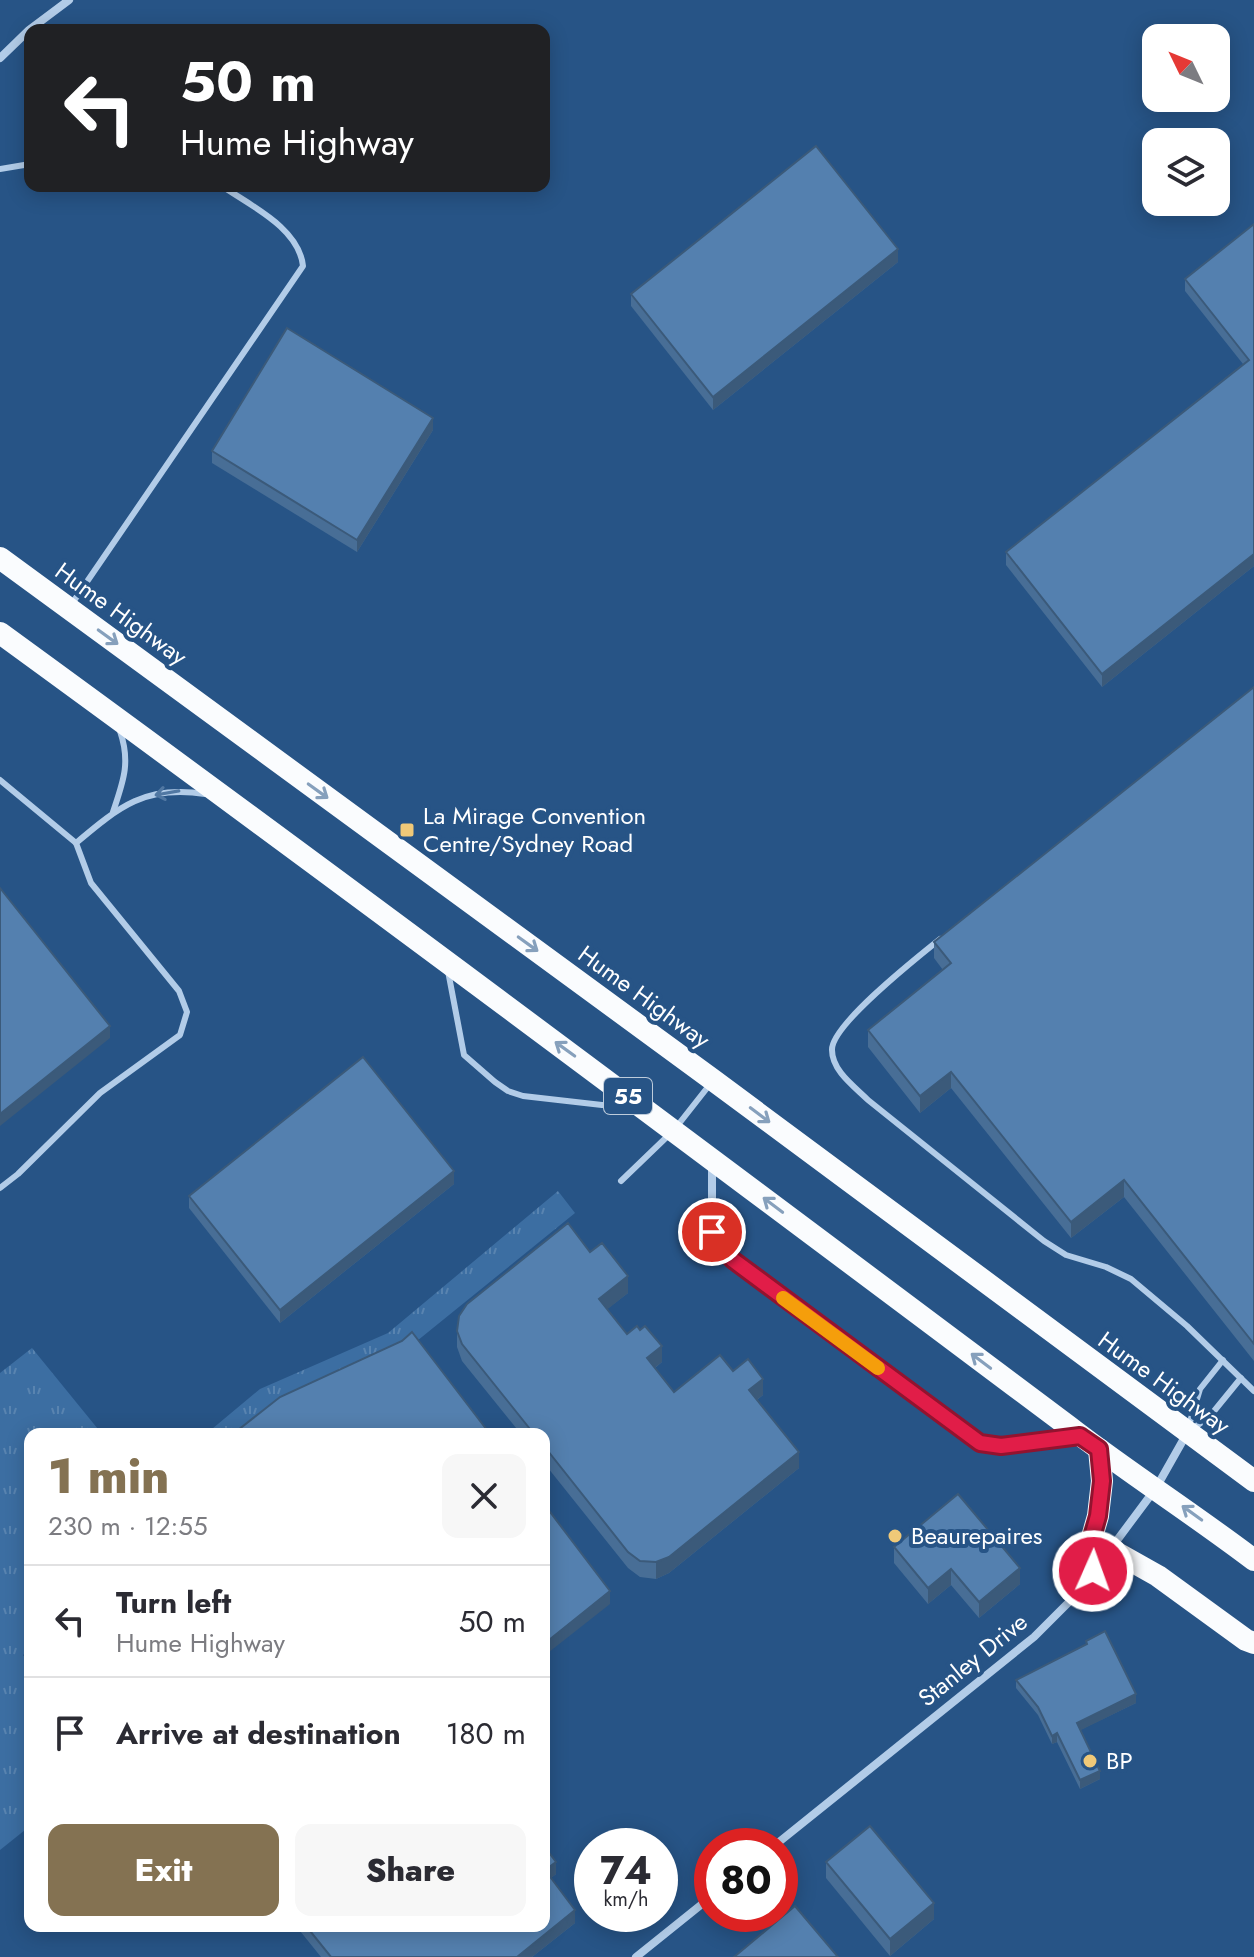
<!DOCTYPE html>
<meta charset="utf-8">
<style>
:root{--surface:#fff;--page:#f7f7f7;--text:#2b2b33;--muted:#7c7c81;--line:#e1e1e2;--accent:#847252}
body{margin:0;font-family:Jost,sans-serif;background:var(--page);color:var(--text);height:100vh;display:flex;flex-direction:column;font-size:30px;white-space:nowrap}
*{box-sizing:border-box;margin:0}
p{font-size:26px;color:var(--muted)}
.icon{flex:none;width:44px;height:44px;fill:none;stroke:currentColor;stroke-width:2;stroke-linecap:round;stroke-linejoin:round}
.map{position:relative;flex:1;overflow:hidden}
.sheet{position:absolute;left:24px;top:1428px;width:526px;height:504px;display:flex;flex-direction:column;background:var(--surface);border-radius:16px;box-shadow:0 4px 20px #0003}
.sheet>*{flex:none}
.guide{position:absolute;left:24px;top:24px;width:526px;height:168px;border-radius:16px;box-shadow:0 4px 20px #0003;background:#202124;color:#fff;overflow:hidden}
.needle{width:52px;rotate:313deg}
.controls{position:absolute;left:1142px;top:24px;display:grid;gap:16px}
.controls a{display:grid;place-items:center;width:88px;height:88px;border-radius:16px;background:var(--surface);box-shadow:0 4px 20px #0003;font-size:40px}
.speed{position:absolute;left:574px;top:1828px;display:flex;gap:16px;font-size:40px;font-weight:700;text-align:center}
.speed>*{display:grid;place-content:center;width:104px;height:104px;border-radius:50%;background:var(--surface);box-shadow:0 4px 20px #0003;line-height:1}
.speed small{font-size:20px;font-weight:400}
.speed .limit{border:12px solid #d22;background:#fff;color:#111}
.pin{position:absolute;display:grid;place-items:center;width:68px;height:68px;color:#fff;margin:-34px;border:4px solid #fff;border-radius:50%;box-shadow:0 2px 8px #0007}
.me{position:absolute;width:88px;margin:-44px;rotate:2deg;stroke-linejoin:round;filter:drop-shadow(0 0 6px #0008)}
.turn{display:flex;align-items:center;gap:28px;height:168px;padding:0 24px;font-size:36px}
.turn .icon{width:104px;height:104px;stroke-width:2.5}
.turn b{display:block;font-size:56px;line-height:68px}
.round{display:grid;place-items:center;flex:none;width:84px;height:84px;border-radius:16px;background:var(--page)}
.headline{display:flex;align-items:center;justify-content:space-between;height:136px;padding:0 24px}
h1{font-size:48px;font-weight:800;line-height:60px;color:var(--accent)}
.cta{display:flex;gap:16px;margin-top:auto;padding:16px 24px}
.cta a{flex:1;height:92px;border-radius:16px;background:var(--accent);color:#fff;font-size:32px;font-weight:800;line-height:92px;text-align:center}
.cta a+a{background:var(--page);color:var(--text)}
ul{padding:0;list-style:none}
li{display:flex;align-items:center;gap:24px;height:112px;padding:0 24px;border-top:2px solid var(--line)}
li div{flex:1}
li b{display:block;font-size:30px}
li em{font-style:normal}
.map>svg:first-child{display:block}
.park{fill:url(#park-tufts)}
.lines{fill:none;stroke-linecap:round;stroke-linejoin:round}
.service{stroke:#b2cce8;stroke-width:6}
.minor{stroke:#b2cce8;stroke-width:8}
.trunk{stroke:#fafcfe;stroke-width:22}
.wall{fill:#486e96}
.shaded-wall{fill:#3b5a7a}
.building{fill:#5480af;stroke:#3b5a7a;stroke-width:2}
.oneway{stroke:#86a0bc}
.oneway2{stroke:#5178a3}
.route-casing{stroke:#92132f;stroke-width:20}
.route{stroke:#e11d48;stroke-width:14}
.slow{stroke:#f59e0b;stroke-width:14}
.poi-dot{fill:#f0c978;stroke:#275486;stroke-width:3}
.labels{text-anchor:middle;stroke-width:8;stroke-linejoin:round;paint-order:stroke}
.shield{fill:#275486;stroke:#beccdb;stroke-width:2}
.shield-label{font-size:22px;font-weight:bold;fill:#fff}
.street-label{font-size:24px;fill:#fff;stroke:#275486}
.poi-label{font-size:24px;fill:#fff;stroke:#275486;text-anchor:start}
</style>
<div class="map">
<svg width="1254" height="1957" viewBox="0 0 1254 1957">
<defs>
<pattern id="park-tufts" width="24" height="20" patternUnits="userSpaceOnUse" patternTransform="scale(2)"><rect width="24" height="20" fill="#3c6ea2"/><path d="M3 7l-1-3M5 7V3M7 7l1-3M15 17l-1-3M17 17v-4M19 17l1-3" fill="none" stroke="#5984b0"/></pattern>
</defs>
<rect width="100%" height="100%" fill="#275486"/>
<g class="park">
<path d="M558,1191L575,1213L412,1345L248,1434H206L260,1389L388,1333Z"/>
<path d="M32,1348L102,1434H30V1649L23,1655L30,1664V1826L0,1850V1373Z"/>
</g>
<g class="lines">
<g class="service">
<path d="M0,169L30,164"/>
<path d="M71,605L303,266C299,228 251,206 222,186"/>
<path d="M0,780L76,843L91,883L179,991L187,1012L180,1035L100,1093L18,1174L0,1188"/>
<path d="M113,812C123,782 131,763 120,731"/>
<path d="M76,843C120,806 145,785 205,794"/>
<path d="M940,939C919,956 831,1025 832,1050C832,1071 855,1087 868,1100L1044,1241L1066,1255L1106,1267L1131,1279L1187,1326L1254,1391"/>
<path d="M448,971L464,1055L495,1082L508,1091L523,1096L602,1105H628"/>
<path d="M621,1181L674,1130L711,1083"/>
<path d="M1189,1425L1200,1389L1223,1360"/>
<path d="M1191,1430L1210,1416L1241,1378"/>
</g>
<g class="minor">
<path d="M0,58L29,30L69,0"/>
<path d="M712,1165V1232L716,1242L733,1260L980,1443L1001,1446L1075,1436"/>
<path d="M1112,1547L1156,1488L1186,1435"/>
<path d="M774,1846L1034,1637L1071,1600L1091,1573"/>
<path d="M636,1957L712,1896"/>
</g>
<g class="trunk">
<path d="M0,558L713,1080L1254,1481"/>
<path d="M0,633C361,896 718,1164 1076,1432C1134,1476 1196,1516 1254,1560"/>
<path d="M1110,1549L1158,1576L1246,1640L1254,1643"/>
<path d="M1093,1571L1092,1537L1098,1516L1102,1481L1099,1449"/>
</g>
</g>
<g class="wall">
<path d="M1254,224V566L1102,687L1006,565V552L1243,364L1185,291V279Z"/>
<path d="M898,262L713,410L631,306V294Z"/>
<path d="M433,430L357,552L212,463V451Z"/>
<path d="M1254,687V1361L1124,1197L1071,1238L951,1088L920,1113L868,1047V1030L943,970L934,958V942Z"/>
<path d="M454,1184L280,1323L189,1208V1196Z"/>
<path d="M590,1252L628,1293L607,1309L627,1334L662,1362L655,1368L674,1392L733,1371L763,1395L757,1400L799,1468L669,1573L656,1579L640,1577L628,1568L544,1463V1434H521L462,1361L457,1347V1331Z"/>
<path d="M894,1547L1020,1584L979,1618L951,1585L928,1604L894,1563Z"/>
<path d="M1086,1641L1136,1703L1080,1730L1100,1779L1080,1789L1057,1742L1052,1744L1038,1715L1016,1688V1680L1086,1644Z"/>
<path d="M544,1846L556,1874L551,1878L575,1923L532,1957H321L296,1926H544Z"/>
<path d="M826,1862L934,1919L890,1956L826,1878Z"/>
</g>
<g class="shaded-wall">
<path d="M898,249V262L713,410V397Z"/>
<path d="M433,418V430L357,552V540Z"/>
<path d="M1254,554V566L1102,687V674Z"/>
<path d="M110,1026V1038L0,1126V1114Z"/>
<path d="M951,1072V1088L920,1113V1096Z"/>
<path d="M454,1171V1184L280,1323V1310Z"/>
<path d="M1124,1180V1197L1071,1238V1222Z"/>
<path d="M628,1276V1293L599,1316V1299Z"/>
<path d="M662,1346V1362L647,1374V1358Z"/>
<path d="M763,1379V1395L749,1406V1390Z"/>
<path d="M799,1452V1468L669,1573L656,1579V1562Z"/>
<path d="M1020,1568V1584L979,1618V1602Z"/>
<path d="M951,1569V1585L928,1604V1588Z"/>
<path d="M610,1591V1604L544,1656V1644Z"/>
<path d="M1136,1694V1703L1077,1732V1723Z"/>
<path d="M1057,1733V1742L1052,1744V1736Z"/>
<path d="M1100,1771V1779L1080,1789V1780Z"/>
<path d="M556,1862V1874L545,1883V1870Z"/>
<path d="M934,1903V1919L890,1956V1939Z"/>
<path d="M575,1910V1923L532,1957H517Z"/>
</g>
<g class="building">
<path d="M816,146L898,249L713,397L631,294Z"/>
<path d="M1254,224V554L1102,674L1006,552L1249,360L1185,279Z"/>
<path d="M287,328L433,418L357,540L212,451Z"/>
<path d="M1254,687V1344L1124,1180L1071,1222L951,1072L920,1096L868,1030L951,963L934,942Z"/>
<path d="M0,888L110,1026L0,1114Z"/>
<path d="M363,1057L454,1171L280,1310L189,1196Z"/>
<path d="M568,1223L590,1252L602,1243L628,1276L599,1299L627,1334L637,1326L640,1330L645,1326L662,1346L647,1358L674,1392L720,1355L733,1371L748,1359L763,1379L749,1390L799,1452L669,1557L656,1562L640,1561L628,1552L544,1446V1434H534L462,1344L457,1331L459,1316L467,1304Z"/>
<path d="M412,1332L490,1434H233L280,1397L402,1341Z"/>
<path d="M958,1494L1020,1568L979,1602L951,1569L928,1588L894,1547Z"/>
<path d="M544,1504L610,1591L544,1644Z"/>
<path d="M1105,1631L1136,1694L1077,1723L1100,1771L1080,1780L1057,1733L1052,1736L1038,1707L1016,1680L1087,1644L1086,1641Z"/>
<path d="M870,1826L934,1903L890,1939L826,1862Z"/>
<path d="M544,1846L556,1862L545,1870L575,1910L517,1957H331L306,1926H544Z"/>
<path d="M795,1906L838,1957H734Z"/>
</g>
<defs><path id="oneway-shaft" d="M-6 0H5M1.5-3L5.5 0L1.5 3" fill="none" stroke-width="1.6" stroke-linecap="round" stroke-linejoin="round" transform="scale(2)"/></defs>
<g class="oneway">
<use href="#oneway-shaft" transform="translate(108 637) rotate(36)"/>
<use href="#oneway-shaft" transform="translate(318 791) rotate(36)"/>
<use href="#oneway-shaft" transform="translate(528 944) rotate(36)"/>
<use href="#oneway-shaft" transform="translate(565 1049) rotate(-144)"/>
<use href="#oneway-shaft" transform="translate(760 1115) rotate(37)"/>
<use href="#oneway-shaft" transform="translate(773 1205) rotate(-143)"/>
<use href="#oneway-shaft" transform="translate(981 1361) rotate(-143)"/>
<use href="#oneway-shaft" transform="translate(1192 1513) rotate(-144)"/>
</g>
<use class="oneway2" href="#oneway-shaft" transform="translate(167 793) rotate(170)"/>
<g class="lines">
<defs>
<path id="route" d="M712,1232L716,1242L733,1260L980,1443L1001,1446L1080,1436L1099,1449L1102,1481L1098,1516L1092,1537L1093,1571"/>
</defs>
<use href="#route" class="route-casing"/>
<use href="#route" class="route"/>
<path class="slow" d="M783,1298L878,1368"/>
</g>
<g class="poi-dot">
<rect x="399" y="822" width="16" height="16" rx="4"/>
<circle cx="895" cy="1536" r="8"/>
<circle cx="1090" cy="1761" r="8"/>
</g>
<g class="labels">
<rect class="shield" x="604" y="1078" width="48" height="36" rx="6"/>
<g class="shield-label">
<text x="628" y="1104">55</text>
</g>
<g class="street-label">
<text transform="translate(121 614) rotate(36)" y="8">Hume Highway</text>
<text transform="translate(644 997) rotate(36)" y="8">Hume Highway</text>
<text transform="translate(1164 1383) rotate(36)" y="8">Hume Highway</text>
<text transform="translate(973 1660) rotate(-39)" y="8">Stanley Drive</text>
</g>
<g class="poi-label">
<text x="423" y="824">La Mirage Convention<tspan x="423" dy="28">Centre/Sydney Road</tspan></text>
<text x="911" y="1544">Beaurepaires</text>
<text x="1106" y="1769">BP</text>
</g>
</g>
</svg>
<div class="controls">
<a><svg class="needle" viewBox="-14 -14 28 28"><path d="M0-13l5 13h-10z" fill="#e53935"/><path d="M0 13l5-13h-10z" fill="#7c7c81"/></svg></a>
<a><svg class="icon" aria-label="layers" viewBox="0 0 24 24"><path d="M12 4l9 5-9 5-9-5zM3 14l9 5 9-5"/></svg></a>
</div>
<div class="speed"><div>74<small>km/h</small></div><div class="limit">80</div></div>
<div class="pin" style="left:712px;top:1232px;background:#d93025"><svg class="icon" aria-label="arrive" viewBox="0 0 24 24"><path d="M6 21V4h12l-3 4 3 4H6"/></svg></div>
<svg class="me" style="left:1093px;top:1571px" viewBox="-20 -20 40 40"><circle r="17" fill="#e11d48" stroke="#fff" stroke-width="3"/><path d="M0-11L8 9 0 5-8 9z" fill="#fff"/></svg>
<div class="guide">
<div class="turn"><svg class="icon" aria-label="left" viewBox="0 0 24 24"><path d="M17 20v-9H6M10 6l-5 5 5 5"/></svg><div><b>50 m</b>Hume Highway</div></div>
</div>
<section class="sheet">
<div class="headline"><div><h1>1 min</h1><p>230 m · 12:55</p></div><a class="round"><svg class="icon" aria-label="close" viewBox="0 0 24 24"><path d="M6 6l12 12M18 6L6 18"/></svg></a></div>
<ul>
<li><svg class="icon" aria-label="left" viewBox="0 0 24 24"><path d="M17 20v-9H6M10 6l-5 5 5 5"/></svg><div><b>Turn left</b><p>Hume Highway</p></div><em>50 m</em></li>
<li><svg class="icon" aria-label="arrive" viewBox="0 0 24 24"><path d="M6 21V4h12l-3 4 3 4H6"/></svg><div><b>Arrive at destination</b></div><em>180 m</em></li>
</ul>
<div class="cta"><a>Exit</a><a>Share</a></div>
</section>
</div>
